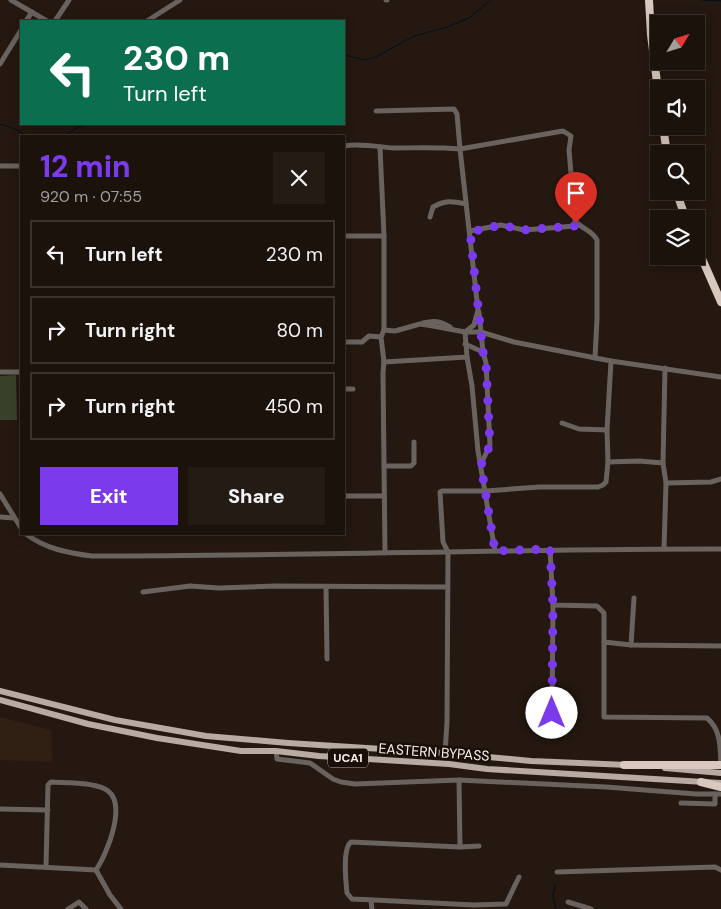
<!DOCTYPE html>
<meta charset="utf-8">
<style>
:root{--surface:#1b120c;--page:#241b15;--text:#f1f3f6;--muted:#a09e9d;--line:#39322d;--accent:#7c3aed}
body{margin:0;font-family:"DM Sans",sans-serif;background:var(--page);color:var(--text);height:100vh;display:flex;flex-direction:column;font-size:19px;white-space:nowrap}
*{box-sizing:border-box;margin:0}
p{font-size:16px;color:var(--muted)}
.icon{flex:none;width:28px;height:28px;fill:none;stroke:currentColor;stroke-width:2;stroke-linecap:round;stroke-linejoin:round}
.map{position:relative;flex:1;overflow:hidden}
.sheet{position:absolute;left:20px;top:135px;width:325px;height:400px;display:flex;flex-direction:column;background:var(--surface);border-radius:0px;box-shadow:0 2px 12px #0003,0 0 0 1px var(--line)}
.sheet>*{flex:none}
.banner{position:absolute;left:20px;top:20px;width:325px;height:105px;border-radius:0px;box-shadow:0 2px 12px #0003,0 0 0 1px var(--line);background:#0b6e4f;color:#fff;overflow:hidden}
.needle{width:32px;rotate:52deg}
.tools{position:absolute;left:650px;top:15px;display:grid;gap:10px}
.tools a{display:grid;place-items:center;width:55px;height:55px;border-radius:0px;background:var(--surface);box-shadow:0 2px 12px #0003,0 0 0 1px var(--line);font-size:25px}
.pin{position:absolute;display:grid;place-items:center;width:42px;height:42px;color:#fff;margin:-51px -21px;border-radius:50% 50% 50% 0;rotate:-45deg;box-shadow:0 0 5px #0007}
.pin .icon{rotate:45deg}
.me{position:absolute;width:55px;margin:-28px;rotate:0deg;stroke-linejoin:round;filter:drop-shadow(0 0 4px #0008)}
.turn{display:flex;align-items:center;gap:18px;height:105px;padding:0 20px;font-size:22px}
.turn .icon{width:65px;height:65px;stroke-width:2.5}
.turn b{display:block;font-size:35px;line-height:42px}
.round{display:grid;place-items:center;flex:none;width:52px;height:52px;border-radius:0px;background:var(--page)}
.headline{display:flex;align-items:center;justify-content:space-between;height:85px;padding:0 20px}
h1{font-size:30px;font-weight:800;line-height:38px;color:var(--accent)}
.button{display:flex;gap:10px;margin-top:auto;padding:10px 20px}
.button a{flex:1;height:58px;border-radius:0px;background:var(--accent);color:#fff;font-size:20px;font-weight:800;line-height:58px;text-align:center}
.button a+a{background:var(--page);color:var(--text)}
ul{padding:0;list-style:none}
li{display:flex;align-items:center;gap:15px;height:68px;margin:0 10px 8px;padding:0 10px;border:2px solid var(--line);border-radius:0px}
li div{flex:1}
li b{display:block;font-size:19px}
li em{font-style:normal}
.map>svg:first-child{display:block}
.built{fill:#302013}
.green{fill:#39412b}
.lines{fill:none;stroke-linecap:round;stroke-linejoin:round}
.stream{stroke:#00101d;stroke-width:1}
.minor{stroke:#69625e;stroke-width:5}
.major{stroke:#b8aba2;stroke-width:6}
.highway{stroke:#d8c8bd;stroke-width:8}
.route{stroke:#7c3aed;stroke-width:9;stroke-dasharray:0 16.2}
.labels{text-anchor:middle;stroke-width:5;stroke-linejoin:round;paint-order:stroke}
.shield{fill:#1a0f08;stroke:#b7ada8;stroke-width:1}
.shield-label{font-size:12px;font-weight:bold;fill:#faf1ec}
.street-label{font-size:14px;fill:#faf1ec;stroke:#1a0f08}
</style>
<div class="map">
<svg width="721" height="909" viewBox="0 0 721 909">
<rect width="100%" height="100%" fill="#241810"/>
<path class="built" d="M0,717L51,730L52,762L0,760Z"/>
<path class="green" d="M16,375L17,420H0V376Z"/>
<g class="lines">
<g class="stream">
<path d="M702,0L721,1"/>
<path d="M344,55L365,60L376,57L414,36L447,27L469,18L491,0"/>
<path d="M0,124L15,129L27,136"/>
<path d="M65,136L75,129L87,124"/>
<path d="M555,884L553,896L556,909"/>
</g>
<g class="minor">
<path d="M11,0L47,21"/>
<path d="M386,0H387"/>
<path d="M26,21L32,12"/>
<path d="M55,21L69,0"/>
<path d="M147,21L180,0"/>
<path d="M0,64L21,30"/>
<path d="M376,111L454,109L457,114L460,149L557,132L563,131L571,136L569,150L575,221C582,229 592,230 597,240V319L595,358"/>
<path d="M344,146C360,143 378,147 394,148C416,148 438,147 460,149L478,310L474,325L465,332L467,357L472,386L478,451L495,551"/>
<path d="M0,166H21"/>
<path d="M430,217L433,207C445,200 452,201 466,204"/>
<path d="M470,231L501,225L524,230L575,226L578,225"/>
<path d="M344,236H384"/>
<path d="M479,312L483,352"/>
<path d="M423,323C435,320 440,321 450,327"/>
<path d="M384,330L395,331L420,324L433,326L465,332H481L514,342L611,361"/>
<path d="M381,337L384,362L383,373L385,553"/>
<path d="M344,342H362L369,336L381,337L384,330V236L380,147"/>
<path d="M465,344L483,352L486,363L490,445L481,464"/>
<path d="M384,362L467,357"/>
<path d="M0,372H21"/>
<path d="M344,389H353"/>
<path d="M562,423L579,429L607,430"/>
<path d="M608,462L639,461L663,463L665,368"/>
<path d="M663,463L666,483L664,549"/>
<path d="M384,466H411L414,463V442"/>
<path d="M666,483L711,482L721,479"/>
<path d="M0,494L21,528"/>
<path d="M344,496H384"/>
<path d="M0,517L14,518"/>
<path d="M26,534C46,549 68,553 92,556C302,556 511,549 721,549"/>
<path d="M550,549L553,605L597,606L604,613V717L707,718C721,730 720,746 721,765"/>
<path d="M326,587L327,659"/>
<path d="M143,592L190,586L219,588L276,586L447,587"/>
<path d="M604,642L631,645L721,646"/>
<path d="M631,645L634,598"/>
<path d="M547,717L552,713L553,605"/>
<path d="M276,751L277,759L310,763L333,779L341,782L355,784L459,780L606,787L696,794H721"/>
<path d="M445,753L447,722L448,552L443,542L440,492L442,491H486L539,487H598L603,485L606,482L608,462L607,430L611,361L721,377"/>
<path d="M459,780L460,847L351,842C342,849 346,882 347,893L352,899L374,900L474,905L506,904L519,877"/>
<path d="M681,803L715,804V794"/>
<path d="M0,809L48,810"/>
<path d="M460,847L479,846"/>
<path d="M0,865L96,870"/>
<path d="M46,867L48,785L51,782C68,783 89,782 105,789C129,801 107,854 96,870"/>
<path d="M96,870L110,895L121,909"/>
<path d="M557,872L715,867L721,870"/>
<path d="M371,900L372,909"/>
<path d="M568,902L591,909"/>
<path d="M68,909L79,902L86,909"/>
</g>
<g class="major">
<path d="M0,691L115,720L206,736L288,743L445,753L531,761L628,765"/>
<path d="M0,700L88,724L157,738L241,751H276L319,756L449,764L487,769L721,783"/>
<path d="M665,768L721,773"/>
</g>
<g class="highway">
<path d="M649,0L651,35L659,98"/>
<path d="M663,126L667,154"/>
<path d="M676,191L686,219"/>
<path d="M696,245L721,302"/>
<path d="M624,765H721"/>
<path d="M701,782L721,787"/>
</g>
</g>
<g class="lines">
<path class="route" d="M552,713L553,605L550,549L495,551L481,465L490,445L486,363L483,352L470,232L501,225L524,230L575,226L578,225L576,223"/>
</g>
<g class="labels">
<rect class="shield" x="328" y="748.5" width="40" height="19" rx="4"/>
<g class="shield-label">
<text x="348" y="762">UCA1</text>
</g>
<g class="street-label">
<text transform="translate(434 752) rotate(4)" y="5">EASTERN BYPASS</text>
</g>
</g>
</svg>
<div class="tools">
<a><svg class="needle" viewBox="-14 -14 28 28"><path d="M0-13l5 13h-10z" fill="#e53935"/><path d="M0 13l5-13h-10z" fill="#a09e9d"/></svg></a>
<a><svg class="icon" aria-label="sound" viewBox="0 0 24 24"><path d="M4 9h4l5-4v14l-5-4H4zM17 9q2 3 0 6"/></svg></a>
<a><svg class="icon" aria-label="search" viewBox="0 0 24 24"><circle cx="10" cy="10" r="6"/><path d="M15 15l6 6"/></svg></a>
<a><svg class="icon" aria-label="layers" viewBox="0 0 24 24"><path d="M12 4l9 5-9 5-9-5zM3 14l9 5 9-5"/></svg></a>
</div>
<div class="pin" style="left:576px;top:223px;background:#d93025"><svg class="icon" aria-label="arrive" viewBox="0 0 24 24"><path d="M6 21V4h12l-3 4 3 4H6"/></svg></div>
<svg class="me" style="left:552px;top:713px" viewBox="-20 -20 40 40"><circle r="19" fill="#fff"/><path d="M0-13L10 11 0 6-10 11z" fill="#7c3aed"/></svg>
<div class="banner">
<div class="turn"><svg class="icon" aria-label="left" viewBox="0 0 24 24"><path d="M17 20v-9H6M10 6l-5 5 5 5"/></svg><div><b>230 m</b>Turn left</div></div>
</div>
<section class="sheet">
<div class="headline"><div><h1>12 min</h1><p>920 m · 07:55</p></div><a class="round"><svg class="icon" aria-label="close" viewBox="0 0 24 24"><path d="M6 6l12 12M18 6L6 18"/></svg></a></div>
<ul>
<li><svg class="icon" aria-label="left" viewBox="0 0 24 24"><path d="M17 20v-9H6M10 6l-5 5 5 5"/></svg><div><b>Turn left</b></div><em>230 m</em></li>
<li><svg class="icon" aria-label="right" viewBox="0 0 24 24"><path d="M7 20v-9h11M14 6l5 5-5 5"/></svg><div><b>Turn right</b></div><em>80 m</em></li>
<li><svg class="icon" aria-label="right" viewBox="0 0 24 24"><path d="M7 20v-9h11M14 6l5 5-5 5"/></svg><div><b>Turn right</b></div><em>450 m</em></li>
</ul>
<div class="button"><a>Exit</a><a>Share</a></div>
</section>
</div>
